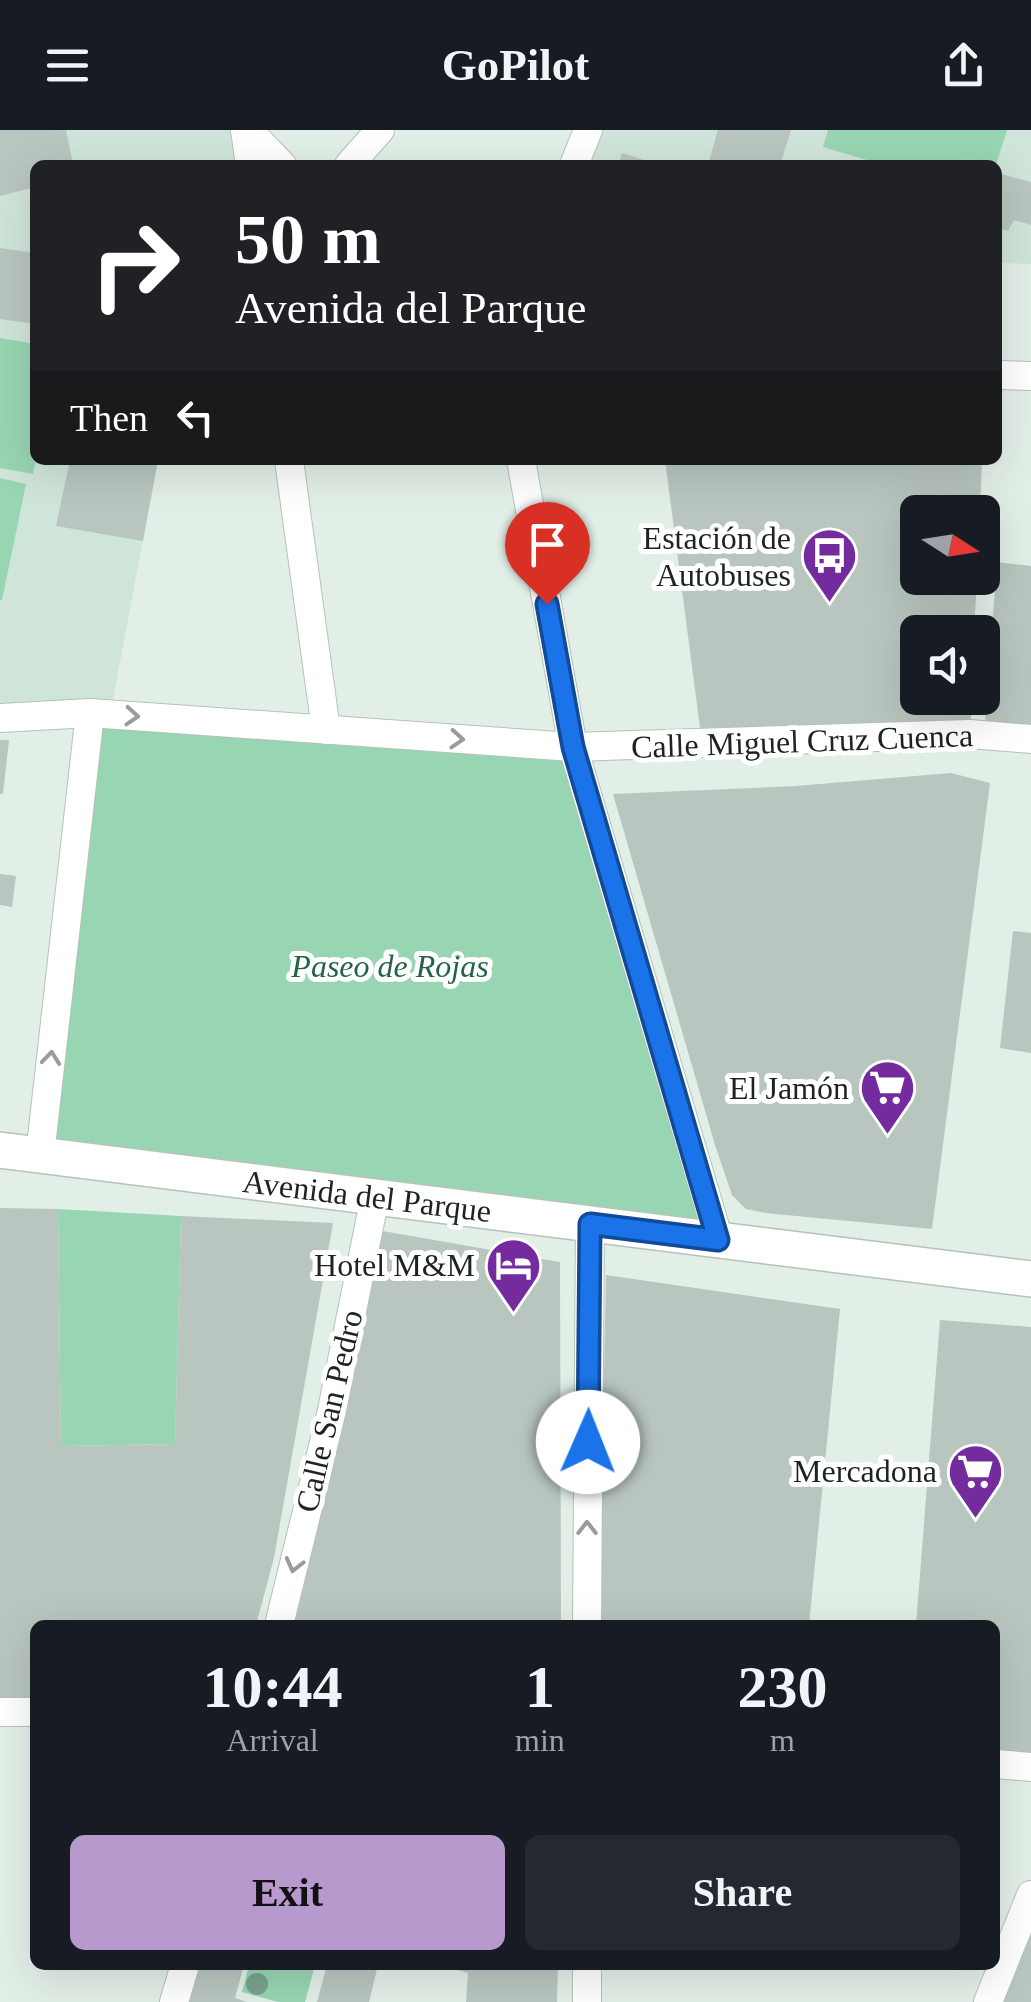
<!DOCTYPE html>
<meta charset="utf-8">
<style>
:root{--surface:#171b24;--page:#242831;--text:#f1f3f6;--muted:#9ea1a6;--accent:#b899ce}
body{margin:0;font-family:Georgia,serif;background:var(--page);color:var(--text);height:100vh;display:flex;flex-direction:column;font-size:38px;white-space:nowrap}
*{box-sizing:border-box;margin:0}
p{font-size:32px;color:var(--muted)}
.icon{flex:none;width:55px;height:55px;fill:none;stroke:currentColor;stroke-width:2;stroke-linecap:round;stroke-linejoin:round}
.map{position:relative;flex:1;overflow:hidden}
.sheet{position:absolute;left:30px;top:1490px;width:970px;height:350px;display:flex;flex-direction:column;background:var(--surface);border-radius:15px;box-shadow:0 10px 40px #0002}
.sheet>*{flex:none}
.hud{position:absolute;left:30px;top:30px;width:972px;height:305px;border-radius:15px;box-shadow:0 10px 40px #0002;background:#202124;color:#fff;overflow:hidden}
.needle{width:65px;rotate:102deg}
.tools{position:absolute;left:900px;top:365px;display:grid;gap:20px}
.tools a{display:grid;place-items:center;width:100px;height:100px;border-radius:15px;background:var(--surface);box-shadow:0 10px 40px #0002;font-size:50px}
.pin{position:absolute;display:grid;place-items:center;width:85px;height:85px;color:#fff;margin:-102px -42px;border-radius:50% 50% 50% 0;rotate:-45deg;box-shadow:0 0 10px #0007}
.pin .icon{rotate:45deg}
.me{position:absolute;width:110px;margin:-55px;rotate:1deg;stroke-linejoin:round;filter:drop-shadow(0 0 8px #0008)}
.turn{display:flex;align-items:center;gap:35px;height:210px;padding:0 40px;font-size:45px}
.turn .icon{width:130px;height:130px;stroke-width:2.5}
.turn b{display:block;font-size:70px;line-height:85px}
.then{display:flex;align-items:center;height:95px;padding:0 40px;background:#0003;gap:20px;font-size:38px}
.eta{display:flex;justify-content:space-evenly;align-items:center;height:170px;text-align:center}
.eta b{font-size:60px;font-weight:700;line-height:70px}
.primary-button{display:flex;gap:20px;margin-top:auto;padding:20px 40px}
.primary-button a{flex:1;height:115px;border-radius:15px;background:var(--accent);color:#111;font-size:40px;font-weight:700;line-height:115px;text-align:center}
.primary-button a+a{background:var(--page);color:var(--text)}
header{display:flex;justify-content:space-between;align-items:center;height:130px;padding:0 40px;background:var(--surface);font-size:45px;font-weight:700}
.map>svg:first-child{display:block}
.built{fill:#d0e5d9}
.green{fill:#98d5b3}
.building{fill:#b9c6bf}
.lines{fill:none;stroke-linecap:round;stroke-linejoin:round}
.minor-casing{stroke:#b5c2ba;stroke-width:30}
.tertiary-casing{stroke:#b5c2ba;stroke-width:38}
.minor{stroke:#fff;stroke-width:28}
.tertiary{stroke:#fff;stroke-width:35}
.tree{fill:#7aa38e}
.oneway{stroke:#9a9c9b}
.route-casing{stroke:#114b97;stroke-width:25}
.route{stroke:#1a73e8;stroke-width:18}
.labels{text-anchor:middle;stroke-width:10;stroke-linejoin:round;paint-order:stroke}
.poi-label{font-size:32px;fill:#1e2320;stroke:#fff;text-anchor:end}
.street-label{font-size:32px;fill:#1e2320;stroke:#fff}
.park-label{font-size:32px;font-style:italic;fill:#246446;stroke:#fff}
</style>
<header><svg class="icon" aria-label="menu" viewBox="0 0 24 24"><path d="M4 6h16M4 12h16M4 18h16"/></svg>GoPilot<svg class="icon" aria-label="share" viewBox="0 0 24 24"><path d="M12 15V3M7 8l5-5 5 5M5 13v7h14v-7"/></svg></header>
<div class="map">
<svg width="1031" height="1872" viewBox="0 0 1031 1872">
<rect width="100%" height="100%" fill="#e2efe7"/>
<g class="built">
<path d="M0,0H245L250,35H35V330H158L110,585L0,588Z"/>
<path d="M588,0H1031V134L998,133V35H574Z"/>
</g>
<g class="green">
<path d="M828,0H1007L996,35H884L823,17Z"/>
<path d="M0,208L35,214L36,330L33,344L0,338Z"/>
<path d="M0,348L26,354L2,470H0Z"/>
<path d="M90,583L573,617L719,1110L40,1025Z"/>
<path d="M58,1079L181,1086L175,1314L61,1316Z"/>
<path d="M249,1835H315L305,1872H278L242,1862Z"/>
</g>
<g class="building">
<path d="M0,0H66L73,35H35V57L0,66Z"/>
<path d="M718,0H791L780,35H708Z"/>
<path d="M622,23L656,34V35H618Z"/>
<path d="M1001,44L1031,52V95L1014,90L1008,101L998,98Z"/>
<path d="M0,118L35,123V194L0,189Z"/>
<path d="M70,330H158L143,411L56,396Z"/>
<path d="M665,330L982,331L980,382H918V448H977L974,502H918V568H972L970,604L702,613Z"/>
<path d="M997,432L1031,436V609L984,605Z"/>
<path d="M0,610H9L3,664H0Z"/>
<path d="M951,643L990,653L932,1099L765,1083L746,1079L732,1065L715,1015L613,664L796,656Z"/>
<path d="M0,744L16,746L12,777L0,775Z"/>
<path d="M1013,801L1031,803V923L1000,918Z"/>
<path d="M0,1078L58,1079L61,1316L175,1314L181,1086L333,1093L274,1428L256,1495H35V1568H0Z"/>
<path d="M377,1100L560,1132L561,1495H289Z"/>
<path d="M606,1145L840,1179L809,1495H599Z"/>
<path d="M940,1190L1031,1197V1627L995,1625V1495H916Z"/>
<path d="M1031,1791V1872H998Z"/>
<path d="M185,1835H244L235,1868L247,1872H174Z"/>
<path d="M327,1835H378L369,1872H317Z"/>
<path d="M440,1835H558L557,1872H466L468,1843Z"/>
</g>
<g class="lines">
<defs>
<g id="minor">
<path d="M245,0L250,35"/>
<path d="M248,0L282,35"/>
<path d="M349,35L380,0"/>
<path d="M574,35L588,0"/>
<path d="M998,245L1031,246"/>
<path d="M289,330L326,600"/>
<path d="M521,330L573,617L719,1110"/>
<path d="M0,588L90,583L573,617L970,604L1031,609"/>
<path d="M40,1025L90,583"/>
<path d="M279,1495L332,1280L375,1067"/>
<path d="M587,1495L590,1094"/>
<path d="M0,1582H35"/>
<path d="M995,1634L1031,1637"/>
<path d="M587,1835V1872"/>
<path d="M174,1872L185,1835"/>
<path d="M988,1872L1031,1765"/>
</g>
<path id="tertiary" d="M0,1020L1031,1149"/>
</defs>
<use href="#minor" class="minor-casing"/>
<use href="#tertiary" class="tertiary-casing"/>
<use href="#minor" class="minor"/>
<use href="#tertiary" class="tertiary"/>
</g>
<circle class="tree" cx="257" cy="1854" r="11"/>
<defs><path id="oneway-chevron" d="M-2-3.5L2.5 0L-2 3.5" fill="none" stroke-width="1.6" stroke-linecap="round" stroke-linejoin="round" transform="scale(2.5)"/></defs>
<g class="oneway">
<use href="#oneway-chevron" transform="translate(132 586) rotate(4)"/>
<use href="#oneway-chevron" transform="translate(457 609) rotate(4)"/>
<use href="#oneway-chevron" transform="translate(51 928) rotate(-84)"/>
<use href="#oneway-chevron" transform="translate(587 1398) rotate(-90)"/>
<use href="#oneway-chevron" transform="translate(294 1435) rotate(104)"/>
</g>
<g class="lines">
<defs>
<path id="route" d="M547,474L573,617L718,1110L590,1094L588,1312"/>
</defs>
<use href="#route" class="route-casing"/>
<use href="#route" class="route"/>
</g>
<defs>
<symbol id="bus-pin" viewBox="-11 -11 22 30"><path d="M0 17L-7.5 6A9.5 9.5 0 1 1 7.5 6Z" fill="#732b9e" stroke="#fff"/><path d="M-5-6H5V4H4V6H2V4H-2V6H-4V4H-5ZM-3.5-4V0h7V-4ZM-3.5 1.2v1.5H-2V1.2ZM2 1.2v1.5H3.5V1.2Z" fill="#fff"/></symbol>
<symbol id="supermarket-pin" viewBox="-11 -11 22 30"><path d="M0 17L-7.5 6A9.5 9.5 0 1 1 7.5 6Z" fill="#732b9e" stroke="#fff"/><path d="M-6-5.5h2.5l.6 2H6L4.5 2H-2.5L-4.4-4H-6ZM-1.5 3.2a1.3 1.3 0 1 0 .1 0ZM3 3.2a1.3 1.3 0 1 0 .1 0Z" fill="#fff"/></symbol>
<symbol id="hotel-pin" viewBox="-11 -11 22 30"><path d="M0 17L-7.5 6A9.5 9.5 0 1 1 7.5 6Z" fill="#732b9e" stroke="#fff"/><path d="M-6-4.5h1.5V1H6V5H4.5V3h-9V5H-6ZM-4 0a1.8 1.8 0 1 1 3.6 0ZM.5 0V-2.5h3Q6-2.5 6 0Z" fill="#fff"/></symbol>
</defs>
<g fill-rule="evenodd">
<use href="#bus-pin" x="798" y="394" width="63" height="86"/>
<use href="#supermarket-pin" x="856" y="926" width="63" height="86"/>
<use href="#hotel-pin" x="482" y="1104" width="63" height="86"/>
<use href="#supermarket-pin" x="944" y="1310" width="63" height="86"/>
</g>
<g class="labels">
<g class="poi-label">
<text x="791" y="419">Estación de<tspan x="791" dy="37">Autobuses</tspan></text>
<text x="849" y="969">El Jamón</text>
<text x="475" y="1146">Hotel M&amp;M</text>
<text x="937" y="1352">Mercadona</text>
</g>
<g class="street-label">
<text transform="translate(802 611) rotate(-2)" y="11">Calle Miguel Cruz Cuenca</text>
<text transform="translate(367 1066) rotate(7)" y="11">Avenida del Parque</text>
<text transform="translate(329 1281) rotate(-77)" y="11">Calle San Pedro</text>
</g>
<g class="park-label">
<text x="390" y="847">Paseo de Rojas</text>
</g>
</g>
</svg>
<div class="tools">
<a><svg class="needle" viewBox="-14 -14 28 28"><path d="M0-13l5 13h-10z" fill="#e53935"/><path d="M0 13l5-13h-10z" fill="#9ea1a6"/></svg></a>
<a><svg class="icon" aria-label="sound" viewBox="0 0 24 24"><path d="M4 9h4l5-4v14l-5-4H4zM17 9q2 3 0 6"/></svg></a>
</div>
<div class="pin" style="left:547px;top:474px;background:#d93025"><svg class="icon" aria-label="arrive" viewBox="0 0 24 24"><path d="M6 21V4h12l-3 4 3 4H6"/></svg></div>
<svg class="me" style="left:588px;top:1312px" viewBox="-20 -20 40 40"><circle r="19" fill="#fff"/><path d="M0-13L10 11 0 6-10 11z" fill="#1a73e8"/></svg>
<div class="hud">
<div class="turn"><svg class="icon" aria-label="right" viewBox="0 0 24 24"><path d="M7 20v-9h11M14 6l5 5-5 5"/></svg><div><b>50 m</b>Avenida del Parque</div></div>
<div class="then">Then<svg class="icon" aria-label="left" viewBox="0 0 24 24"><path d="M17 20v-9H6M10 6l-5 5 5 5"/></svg></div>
</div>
<section class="sheet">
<div class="eta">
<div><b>10:44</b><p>Arrival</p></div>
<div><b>1</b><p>min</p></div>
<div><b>230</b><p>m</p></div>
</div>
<div class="primary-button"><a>Exit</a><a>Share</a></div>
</section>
</div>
